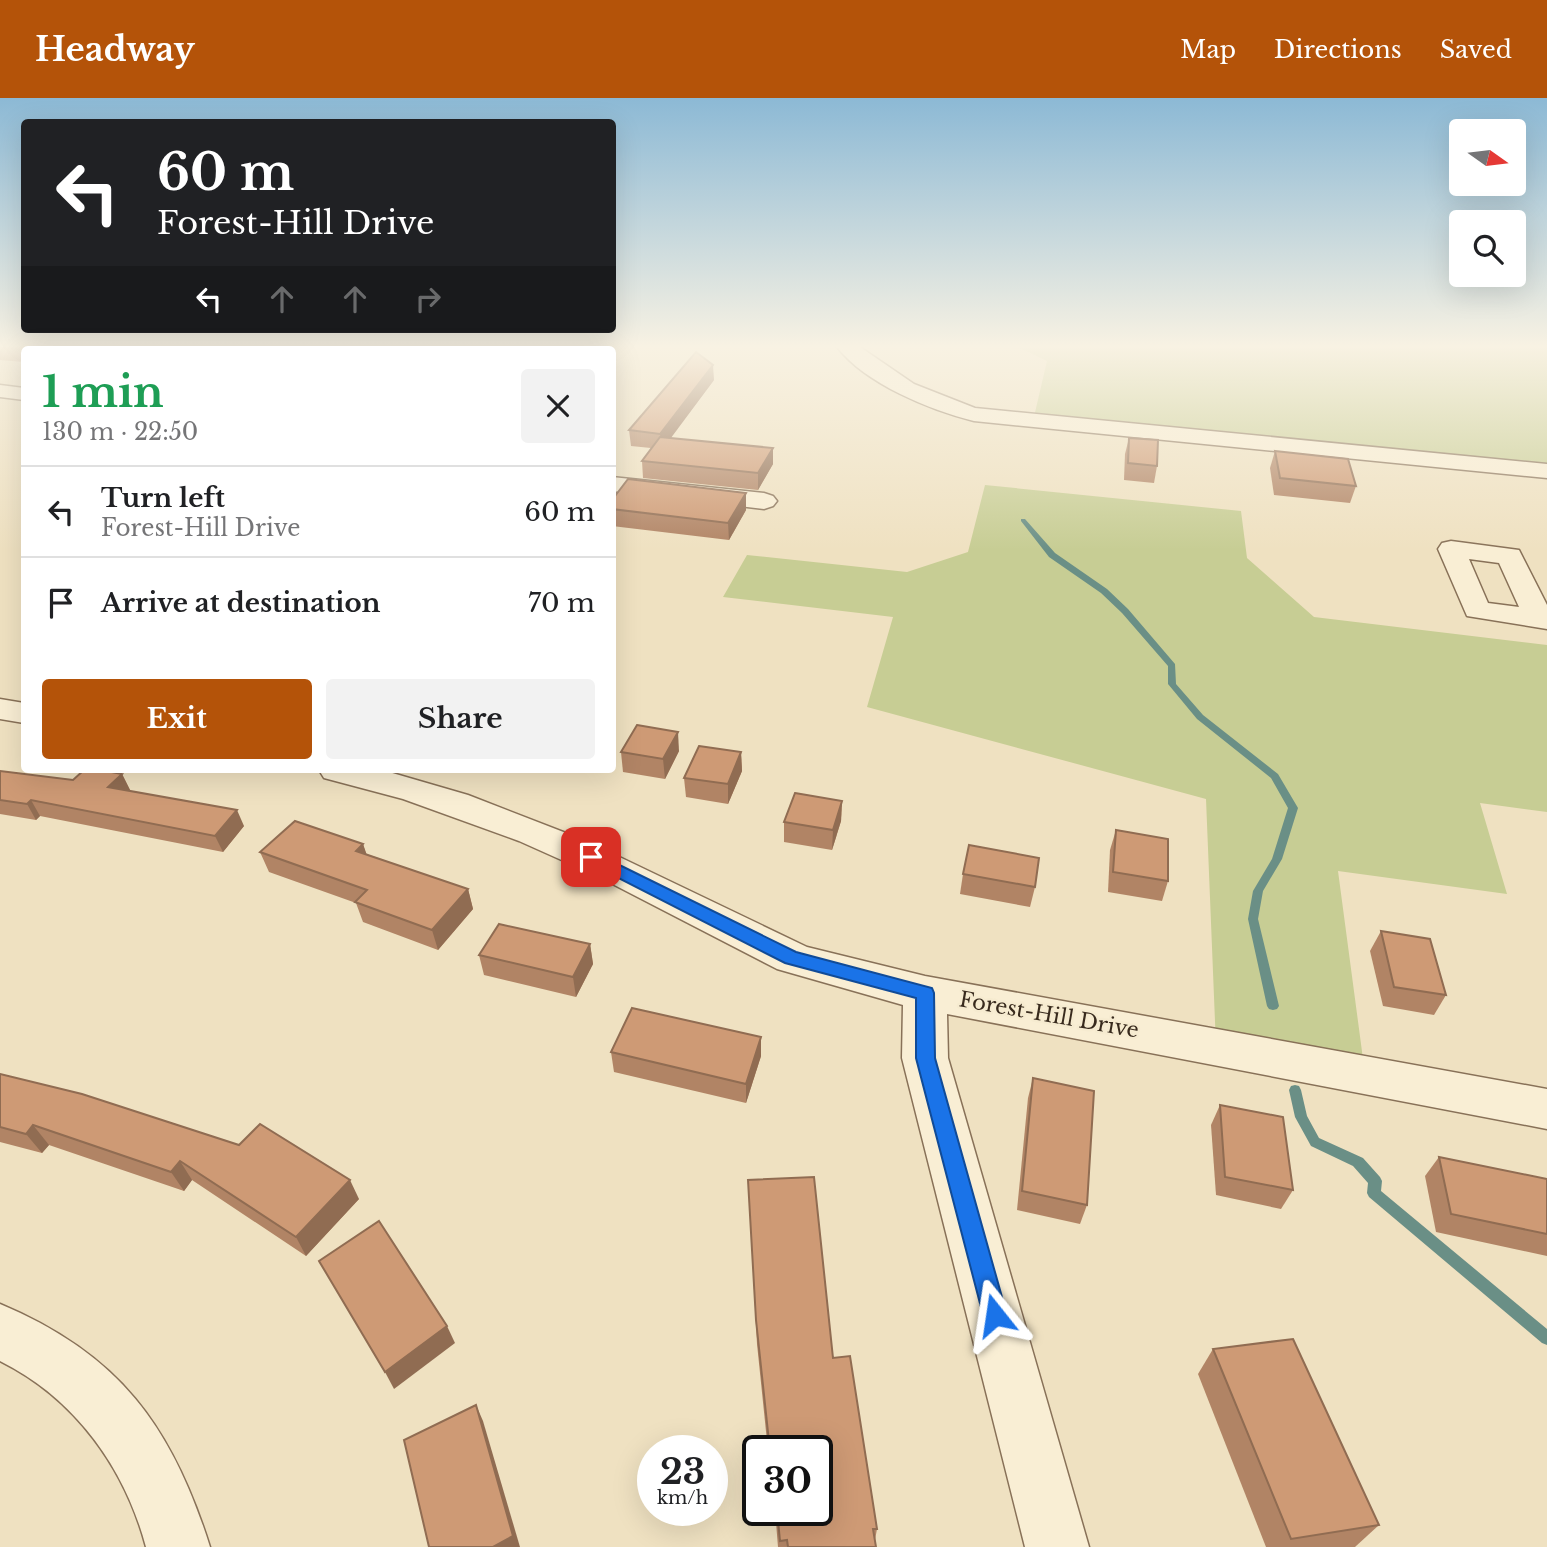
<!DOCTYPE html>
<meta charset="utf-8">
<style>
:root{--surface:#fff;--page:#f2f2f2;--text:#202124;--muted:#757577;--line:#e0e0e0;--accent:#b45309}
body{margin:0;font-family:"Libre Baskerville",serif;background:var(--page);color:var(--text);height:100vh;display:flex;flex-direction:column;font-size:26px;white-space:nowrap}
*{box-sizing:border-box;margin:0}
p{font-size:23px;color:var(--muted)}
.icon{flex:none;width:38px;height:38px;fill:none;stroke:currentColor;stroke-width:2;stroke-linecap:round;stroke-linejoin:round}
.map{position:relative;flex:1;overflow:hidden}
.panel{position:absolute;left:21px;top:248px;width:595px;height:427px;display:flex;flex-direction:column;background:var(--surface);border-radius:7px;box-shadow:0 7px 28px #0002}
.panel>*{flex:none}
.guide{position:absolute;left:21px;top:21px;width:595px;height:214px;border-radius:7px;box-shadow:0 7px 28px #0002;background:#202124;color:#fff;overflow:hidden}
.needle{width:46px;rotate:104deg}
.buttons{position:absolute;left:1449px;top:21px;display:grid;gap:14px}
.buttons a{display:grid;place-items:center;width:77px;height:77px;border-radius:7px;background:var(--surface);box-shadow:0 7px 28px #0002;font-size:35px}
.speed{position:absolute;left:637px;top:1337px;display:flex;gap:14px;font-size:35px;font-weight:700;text-align:center}
.speed>*{display:grid;place-content:center;width:91px;height:91px;border-radius:50%;background:var(--surface);box-shadow:0 7px 28px #0002;line-height:1}
.speed small{font-size:18px;font-weight:400}
.speed .limit{border:4px solid #111;border-radius:10px;background:#fff;color:#111}
.pin{position:absolute;display:grid;place-items:center;width:60px;height:60px;color:#fff;margin:-30px;border-radius:14px;box-shadow:0 4px 10px #0006}
.me{position:absolute;width:77px;margin:-38px;rotate:345deg;stroke-linejoin:round;filter:drop-shadow(0 0 5px #0008)}
.turn{display:flex;align-items:center;gap:24px;height:147px;padding:0 21px;font-size:32px}
.turn .icon{width:91px;height:91px;stroke-width:2.5}
.turn b{display:block;font-size:49px;line-height:60px}
.lanes{display:flex;align-items:center;height:66px;padding:0 21px;background:#0003;justify-content:center;gap:35px;direction:ltr}
.lanes .off{opacity:.35}
.round{display:grid;place-items:center;flex:none;width:74px;height:74px;border-radius:7px;background:var(--page)}
.overview{display:flex;align-items:center;justify-content:space-between;height:119px;padding:0 21px}
h1{font-size:42px;font-weight:700;line-height:52px;color:#1e9e55}
.primary-button{display:flex;gap:14px;margin-top:auto;padding:14px 21px}
.primary-button a{flex:1;height:80px;border-radius:7px;background:var(--accent);color:#fff;font-size:28px;font-weight:700;line-height:80px;text-align:center}
.primary-button a+a{background:var(--page);color:var(--text)}
ul{padding:0;list-style:none}
li{display:flex;align-items:center;gap:21px;height:91px;padding:0 21px;border-top:2px solid var(--line)}
li div{flex:1}
li b{display:block;font-size:26px}
li em{font-style:normal}
header{display:flex;align-items:center;gap:42px;box-sizing:border-box;height:98px;padding:0 35px;background:var(--accent);color:#fff}
header strong{font-size:33px}
nav{display:flex;gap:38px;margin-inline-start:auto;font-size:24px}
.map>svg:first-child{display:block}
.green{fill:#c7cd94}
.lines{fill:none;stroke-linecap:round;stroke-linejoin:round}
.stream{fill:#6a8f86;fill-rule:evenodd}
.minor-casing{stroke:#887158;stroke-width:3}
.minor{fill:#f9eed4;fill-rule:evenodd}
.wall{fill:#b18465}
.shaded-wall{fill:#906c52}
.building{fill:#ce9a75;stroke:#906c52;stroke-width:2}
.route{fill:#1a73e8;stroke:#114b97;stroke-width:2}
.labels{text-anchor:middle;stroke-width:5;stroke-linejoin:round;paint-order:stroke}
.street-label{font-size:21px;fill:#382a1d;stroke:#f6ebd0}
</style>
<header>
<strong>Headway</strong>
<nav><a>Map</a><a>Directions</a><a>Saved</a></nav>
</header>
<div class="map">
<svg width="1547" height="1449" viewBox="0 0 1547 1449">
<rect width="100%" height="100%" fill="#efe1c1"/>
<g class="green">
<path d="M1018,249H1547V373L1033,323L1047,263Z"/>
<path d="M985,387L1241,413L1247,460L1314,519L1547,547V714L1480,705L1507,796L1338,773L1365,976L1216,948L1206,701L867,609L893,519L723,499L747,457L907,474L968,454Z"/>
</g>
<g class="lines">
<g class="stream">
<path d="M1021,421H1025L1055,455L1107,491L1128,511L1175,566L1176,586L1203,617L1278,676L1298,710L1282,761L1263,793L1258,821L1279,908L1277,911L1273,912L1269,911L1267,908L1248,821L1253,793L1272,761L1288,710L1271,680L1197,621L1168,586V568L1122,515L1101,495L1049,459L1021,423Z"/>
<path d="M1295,987L1299,988L1301,992L1307,1018L1319,1040L1363,1060L1380,1079L1382,1083L1381,1093L1547,1231V1247L1542,1245L1369,1099L1367,1095L1368,1085L1353,1068L1311,1048L1295,1019L1289,992L1291,988Z"/>
</g>
<defs>
<g id="minor">
<path d="M286,249H308L306,252H284Z"/>
<path d="M837,249H860L914,286L975,310L1547,366V380L974,323C930,312 866,286 837,249Z"/>
<path d="M0,287L24,290V302L0,299Z"/>
<path d="M612,379L764,395L773,398L777,403L773,408L764,411L612,393Z"/>
<path d="M1451,443L1519,452L1547,507V531L1467,518L1438,451L1442,445ZM1469,461L1499,465L1519,509L1488,505Z"/>
<path d="M0,601L24,605V625L0,621Z"/>
<path d="M319,672H382L468,697L584,742L807,849L925,878L1547,991V1031L947,916L948,960L1089,1449H1025L902,960L903,907L777,871L595,777L519,743L403,701L324,680Z"/>
<path d="M0,1206C119,1256 172,1328 210,1449H146C125,1370 75,1300 0,1263Z"/>
</g>
</defs>
<use href="#minor" class="minor-casing"/>
<use href="#minor" class="minor"/>
</g>
<g class="wall">
<path d="M0,249H194L189,252H24V264L0,262Z"/>
<path d="M714,282L670,340L773,350V366L758,392L643,380L642,363L651,350L631,348L629,332Z"/>
<path d="M1129,340L1157,368L1154,385L1124,382L1125,356Z"/>
<path d="M1275,353L1356,388L1350,405L1274,397L1270,370Z"/>
<path d="M746,395V412L729,442L612,428V402Z"/>
<path d="M679,653L665,681L623,674L621,654Z"/>
<path d="M741,654L742,673L728,706L686,699L684,680Z"/>
<path d="M0,673L73,682L122,676L130,692L129,693L244,728L223,754L40,718L36,722L0,716Z"/>
<path d="M842,703L841,723L832,752L784,744V724Z"/>
<path d="M1116,732L1168,783L1162,803L1108,794L1110,752Z"/>
<path d="M363,746L366,756L468,791L473,811L438,852L363,824L356,805L269,774L260,754Z"/>
<path d="M963,776L1035,789L1030,809L960,796Z"/>
<path d="M1381,833L1446,897L1434,917L1383,908L1370,853Z"/>
<path d="M590,846L593,866L576,899L484,877L479,857Z"/>
<path d="M611,954L761,958L746,1005L614,974Z"/>
<path d="M0,976L359,1101L306,1158L192,1082L184,1093L49,1047L42,1055L0,1044Z"/>
<path d="M1033,980L1087,1107L1080,1126L1017,1112L1028,1000Z"/>
<path d="M1220,1007L1293,1092L1281,1111L1216,1097L1211,1027Z"/>
<path d="M1439,1059L1547,1081V1158L1436,1134L1425,1078Z"/>
<path d="M748,1082L833,1260L877,1431L875,1442L876,1449H778L775,1412H817V1353H768L757,1246Z"/>
<path d="M1213,1251L1379,1427L1355,1449H1266L1198,1276Z"/>
</g>
<g class="shaded-wall">
<path d="M166,249H194L189,252H161Z"/>
<path d="M477,249H527V252H450Z"/>
<path d="M713,267L714,282L662,352L660,336Z"/>
<path d="M773,350V366L758,392V375Z"/>
<path d="M746,395V412L729,442L728,425Z"/>
<path d="M678,634L679,653L665,681L663,661Z"/>
<path d="M741,654L742,673L728,706V686Z"/>
<path d="M122,676L130,692L116,705L108,689Z"/>
<path d="M31,702L40,718L36,722L27,706Z"/>
<path d="M842,703L841,723L832,752L833,732Z"/>
<path d="M237,712L244,728L223,754L215,738Z"/>
<path d="M363,746L370,766L356,753Z"/>
<path d="M468,791L473,811L438,852L432,832Z"/>
<path d="M590,846L593,866L576,899L573,879Z"/>
<path d="M761,939V958L746,1005V986Z"/>
<path d="M33,1027L49,1047L42,1055L26,1036Z"/>
<path d="M180,1063L192,1082L184,1093L171,1074Z"/>
<path d="M350,1082L359,1101L306,1158L296,1139Z"/>
<path d="M447,1228L455,1245L394,1291L385,1274Z"/>
<path d="M476,1307L483,1323L520,1449H493Z"/>
</g>
<g class="building">
<path d="M0,249H166L161,252H26Z"/>
<path d="M383,249H477L450,252H379Z"/>
<path d="M696,254L713,267L660,336L629,332Z"/>
<path d="M660,339L773,350L758,375L642,363Z"/>
<path d="M1129,340L1158,342L1157,368L1128,365Z"/>
<path d="M1275,353L1348,361L1356,388L1280,380Z"/>
<path d="M628,381L746,395L728,425L612,411V402Z"/>
<path d="M637,627L678,634L663,661L621,654Z"/>
<path d="M699,648L741,654L728,686L684,680Z"/>
<path d="M84,672H101L122,676L108,689L237,712L215,738L31,702L27,706L0,702V673L73,682Z"/>
<path d="M795,695L842,703L833,732L784,724Z"/>
<path d="M295,723L363,746L356,753L468,791L432,832L355,804L367,792L260,754Z"/>
<path d="M1116,732L1168,741V783L1113,774Z"/>
<path d="M969,747L1039,760L1035,789L963,776Z"/>
<path d="M499,826L590,846L573,879L479,857Z"/>
<path d="M1381,833L1430,841L1446,897L1394,889Z"/>
<path d="M632,910L761,939L746,986L611,954Z"/>
<path d="M0,976L82,996L239,1047L260,1026L350,1082L296,1139L180,1063L171,1074L33,1027L26,1036L0,1029Z"/>
<path d="M1033,980L1094,993L1087,1107L1022,1093Z"/>
<path d="M1220,1007L1283,1019L1293,1092L1225,1079Z"/>
<path d="M1439,1059L1547,1081V1136L1451,1116Z"/>
<path d="M814,1079L833,1260L850,1258L877,1431H873L876,1449H788L787,1442L780,1443L777,1412H817V1353H770L756,1222L748,1082Z"/>
<path d="M379,1123L447,1228L385,1274L319,1163Z"/>
<path d="M1293,1241L1379,1427L1291,1441L1213,1251Z"/>
<path d="M476,1307L513,1438L493,1449H429L404,1342Z"/>
</g>
<linearGradient id="sky" x2="0" y2="1"><stop stop-color="#8cb9d5"/><stop offset="0.55" stop-color="#f8f2e3"/><stop offset="1" stop-color="#f8f2e3" stop-opacity="0"/></linearGradient>
<rect width="1547" height="452" fill="url(#sky)"/>
<path class="route" d="M591,753L796,854L932,890L934,895L935,960L1007,1217L1003,1226L995,1229L986,1226L983,1217L916,960V900L785,865L585,763V755Z"/>
<g class="labels">
<g class="street-label">
<text transform="translate(1049 917) rotate(10)" y="7">Forest-Hill Drive</text>
</g>
</g>
</svg>
<div class="buttons">
<a><svg class="needle" viewBox="-14 -14 28 28"><path d="M0-13l5 13h-10z" fill="#e53935"/><path d="M0 13l5-13h-10z" fill="#757577"/></svg></a>
<a><svg class="icon" aria-label="search" viewBox="0 0 24 24"><circle cx="10" cy="10" r="6"/><path d="M15 15l6 6"/></svg></a>
</div>
<div class="speed"><div>23<small>km/h</small></div><div class="limit">30</div></div>
<div class="pin" style="left:591px;top:759px;background:#d93025"><svg class="icon" aria-label="arrive" viewBox="0 0 24 24"><path d="M6 21V4h12l-3 4 3 4H6"/></svg></div>
<svg class="me" style="left:995px;top:1217px" viewBox="-20 -20 40 40"><path d="M0-17L14 15 0 8-14 15z" fill="#1a73e8" stroke="#fff" stroke-width="4"/></svg>
<div class="guide">
<div class="turn"><svg class="icon" aria-label="left" viewBox="0 0 24 24"><path d="M17 20v-9H6M10 6l-5 5 5 5"/></svg><div><b>60 m</b>Forest-Hill Drive</div></div>
<div class="lanes"><svg class="icon" aria-label="left" viewBox="0 0 24 24"><path d="M17 20v-9H6M10 6l-5 5 5 5"/></svg><svg class="icon off" aria-label="ahead" viewBox="0 0 24 24"><path d="M12 20V5M6 11l6-6 6 6"/></svg><svg class="icon off" aria-label="ahead" viewBox="0 0 24 24"><path d="M12 20V5M6 11l6-6 6 6"/></svg><svg class="icon off" aria-label="right" viewBox="0 0 24 24"><path d="M7 20v-9h11M14 6l5 5-5 5"/></svg></div>
</div>
<section class="panel">
<div class="overview"><div><h1>1 min</h1><p>130 m · 22:50</p></div><a class="round"><svg class="icon" aria-label="close" viewBox="0 0 24 24"><path d="M6 6l12 12M18 6L6 18"/></svg></a></div>
<ul>
<li><svg class="icon" aria-label="left" viewBox="0 0 24 24"><path d="M17 20v-9H6M10 6l-5 5 5 5"/></svg><div><b>Turn left</b><p>Forest-Hill Drive</p></div><em>60 m</em></li>
<li><svg class="icon" aria-label="arrive" viewBox="0 0 24 24"><path d="M6 21V4h12l-3 4 3 4H6"/></svg><div><b>Arrive at destination</b></div><em>70 m</em></li>
</ul>
<div class="primary-button"><a>Exit</a><a>Share</a></div>
</section>
</div>
